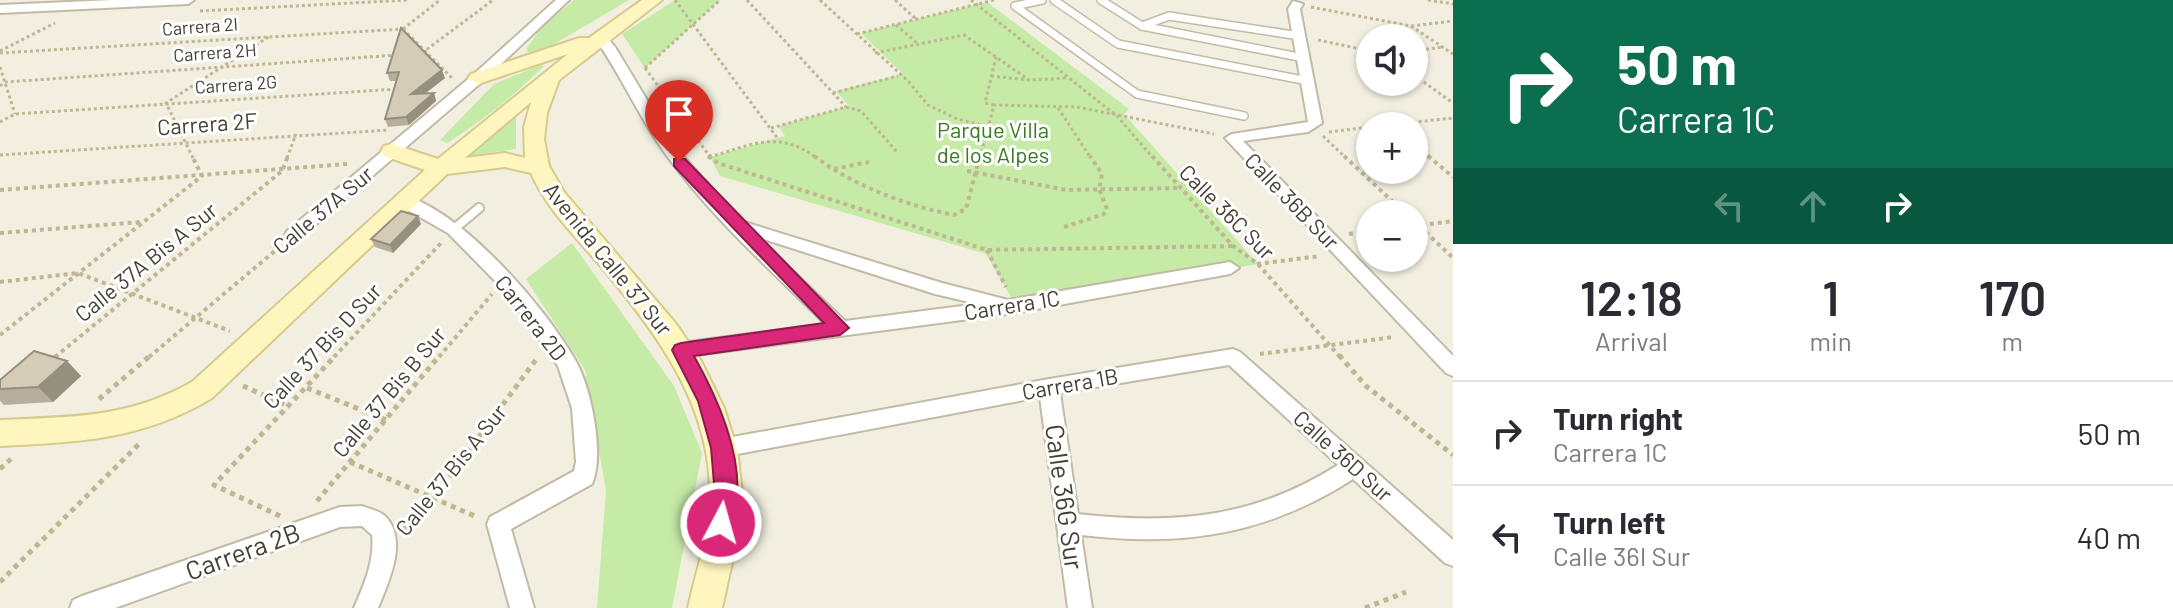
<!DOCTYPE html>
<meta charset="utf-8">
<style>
:root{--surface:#fff;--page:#f2f2f3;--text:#2b2b33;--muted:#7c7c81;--line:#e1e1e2}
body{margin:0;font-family:Barlow,sans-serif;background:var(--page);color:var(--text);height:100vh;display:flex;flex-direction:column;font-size:30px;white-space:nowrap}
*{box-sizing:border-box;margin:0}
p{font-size:26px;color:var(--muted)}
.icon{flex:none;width:44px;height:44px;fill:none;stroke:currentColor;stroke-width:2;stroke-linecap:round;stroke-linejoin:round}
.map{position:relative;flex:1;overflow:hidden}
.details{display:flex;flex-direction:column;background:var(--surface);width:720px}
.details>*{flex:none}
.hud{background:#0b6e4f;color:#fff;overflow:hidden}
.controls{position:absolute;left:1356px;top:24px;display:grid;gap:16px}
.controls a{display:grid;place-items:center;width:72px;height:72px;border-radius:50%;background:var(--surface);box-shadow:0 2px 6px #0004;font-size:40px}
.pin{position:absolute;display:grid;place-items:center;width:68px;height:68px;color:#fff;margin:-82px -34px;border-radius:50% 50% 50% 0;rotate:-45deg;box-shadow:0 0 8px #0007}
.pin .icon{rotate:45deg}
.me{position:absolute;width:88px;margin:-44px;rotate:6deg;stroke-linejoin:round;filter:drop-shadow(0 0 6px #0008)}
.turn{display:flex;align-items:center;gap:28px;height:168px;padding:0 32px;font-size:36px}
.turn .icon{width:104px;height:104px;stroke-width:2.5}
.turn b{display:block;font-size:56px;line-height:68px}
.lanes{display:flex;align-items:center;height:76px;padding:0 32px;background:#0003;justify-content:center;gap:40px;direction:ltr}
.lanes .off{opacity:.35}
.eta{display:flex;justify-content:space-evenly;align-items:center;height:136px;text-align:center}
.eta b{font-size:48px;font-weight:600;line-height:56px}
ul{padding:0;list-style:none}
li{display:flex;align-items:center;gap:24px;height:104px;padding:0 32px;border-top:2px solid var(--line)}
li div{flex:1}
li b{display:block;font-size:30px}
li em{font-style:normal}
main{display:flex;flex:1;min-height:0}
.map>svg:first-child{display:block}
.green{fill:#c5eba6}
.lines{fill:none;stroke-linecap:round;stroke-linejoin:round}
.lane-far1-casing{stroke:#c1bba6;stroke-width:10}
.lane-casing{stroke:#c1bba6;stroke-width:12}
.street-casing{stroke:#c1bba6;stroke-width:4}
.secondary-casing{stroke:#d6cb8c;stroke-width:4}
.path-far2{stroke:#c1b693;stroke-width:3;stroke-dasharray:3 3;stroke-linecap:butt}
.path-far1{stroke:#c1b693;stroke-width:4;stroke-dasharray:4 4;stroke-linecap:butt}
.path{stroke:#c1b693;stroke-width:5;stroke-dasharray:5 5;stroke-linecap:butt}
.lane-far1{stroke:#fff;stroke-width:7}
.lane{stroke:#fff;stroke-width:8}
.street{fill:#fff;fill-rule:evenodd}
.secondary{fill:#fff6bf;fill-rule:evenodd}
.wall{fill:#b6af9d}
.shaded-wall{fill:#948f7f}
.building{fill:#d4ccb6;stroke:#948f7f;stroke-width:2}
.route{fill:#db2777;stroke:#8e194d;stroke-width:2}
.labels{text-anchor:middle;stroke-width:6;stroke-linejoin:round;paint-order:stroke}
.far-street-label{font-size:18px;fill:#443f32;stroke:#fff}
.street-label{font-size:22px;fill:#443f32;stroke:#fff}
.park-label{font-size:22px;fill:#3a7a21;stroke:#fff}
.near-street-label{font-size:26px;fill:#443f32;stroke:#fff}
</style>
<main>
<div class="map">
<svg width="1453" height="608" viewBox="0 0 1453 608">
<rect width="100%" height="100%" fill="#f2efe1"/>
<g class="green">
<path d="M574,0H629L551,46L530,53L526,49L542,27Z"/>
<path d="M675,0H720L645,68L622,34Z"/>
<path d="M987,2L1129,109L1124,114L1258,264L1016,306L986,254L720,176L710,157L785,136L778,126L849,106L836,91L903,74L861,33Z"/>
<path d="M540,65L544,66C515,95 482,121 447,143L440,140L494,84Z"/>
<path d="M516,113V149L461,157Z"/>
<path d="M572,243L674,386L702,453L672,608H597L606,491L585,370L526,279Z"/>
</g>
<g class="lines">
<defs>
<g id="lane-far1">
<path d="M1042,0L1015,6L1137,94L1244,116"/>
<path d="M1054,0L1118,44L1308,81"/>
<path d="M1101,0L1142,26L1304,58"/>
<path d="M1142,26L1169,16L1300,36"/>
</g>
<path id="lane" d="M454,229L479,208"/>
<g id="street">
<path d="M113,0H194L188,4L0,13V5Z"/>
<path d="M556,0H569L483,81L299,239H287L285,235L287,231L473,75Z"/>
<path d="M1293,1L1303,4L1300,9L1322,123L1308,132L1243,141L1453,356V376L1446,373L1225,138L1232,134L1308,122L1288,9Z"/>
<path d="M596,34H604L615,47L676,148L741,221L942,283L1008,300L1230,262L1239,268L1230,274L1015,313L681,357L674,355L672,350L674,345L681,343L825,324C770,269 710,216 665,153C638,116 621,74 594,37ZM757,237L935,294L978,304L845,321Z"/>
<path d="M403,195C463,212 543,305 574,358C591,386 605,454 592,484L511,529L534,608H510L487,524L490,517L574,471L576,462L572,408L558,366L503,289L448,233L397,204L395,200Z"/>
<path d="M1233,349L1240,352L1453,540V566L1445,563L1353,479C1266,535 1183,547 1081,535L1092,608H1068L1040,397L722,457L715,454L712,448L715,442L722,439L1049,379ZM1229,365L1338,465C1254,518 1175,525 1078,514L1060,393Z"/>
<path d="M362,506C369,509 380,511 385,516C409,540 388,583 378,608H354C364,585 375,560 372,535L362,526L340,527L115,608H70L73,600L82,596L340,507Z"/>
</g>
<path id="secondary" d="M642,0H662L559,80L547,113L544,139L549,166L564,192L677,325L701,361L724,408L737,449L742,493L738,535L722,608H688C696,571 710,533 710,495C711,406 658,335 604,270C578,239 547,210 531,173L505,167L447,174L212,398C142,440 79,442 0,446V420C71,417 129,418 192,382L425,170L384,156L381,151L384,146L392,144L438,159L568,54L478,84L468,78L471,74L579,38H589ZM531,102L524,127L525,158L505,153L465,158Z"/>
</defs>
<use href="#lane-far1" class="lane-far1-casing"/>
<use href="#lane" class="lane-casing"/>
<use href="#street" class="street-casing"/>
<use href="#secondary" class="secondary-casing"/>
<g class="path-far2">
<path d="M675,0L778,139"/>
<path d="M747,0L846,107"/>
<path d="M820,0L908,81L928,105L957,119L987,126"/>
<path d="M895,0L917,20"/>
<path d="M971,0L1118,117L1153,158"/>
<path d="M1428,0L1453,4"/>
<path d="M1311,7L1411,26L1453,21"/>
<path d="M200,11L408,0"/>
<path d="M896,25L918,44"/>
<path d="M1411,26L1453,54"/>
<path d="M403,29L452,78"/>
<path d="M403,29L440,0"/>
<path d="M857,34L994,0"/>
<path d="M1318,40L1370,51"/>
<path d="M0,51L55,23"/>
<path d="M1414,51L1443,47"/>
<path d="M0,53L403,29"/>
<path d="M422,53L493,0"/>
<path d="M875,53L964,35L1029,80"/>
<path d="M0,67L15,114"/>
<path d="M645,68L711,158"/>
<path d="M645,68L720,0"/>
<path d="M1414,75L1453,103"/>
<path d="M991,76L1029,80L1068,78"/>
<path d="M0,86L6,82L397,55"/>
<path d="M833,93L898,76"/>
<path d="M994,105L985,103L996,57"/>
<path d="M846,107L861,111L897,152"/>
<path d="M1058,108L1091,158"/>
<path d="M0,122L15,114L397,89"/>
<path d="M1377,126L1453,118"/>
<path d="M771,128L846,107"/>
<path d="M1329,132L1370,127"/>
<path d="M1323,136L1346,158"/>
<path d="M1414,144L1431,158"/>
<path d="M0,155L389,130"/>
<path d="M709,157C752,145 777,129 817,158"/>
<path d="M193,158L166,103L270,36"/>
<path d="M287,158L296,134"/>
<path d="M980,158L994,105L1077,107L1214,134"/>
</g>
<g class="path-far1">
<path d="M708,156L718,163L987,250L1233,246"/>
<path d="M814,156C855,186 904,205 954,215L966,209L980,156"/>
<path d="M1152,156L1233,246L1258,264L1340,357"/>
<path d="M1344,156L1406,214"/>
<path d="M1428,156L1453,177"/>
<path d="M709,157L712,156"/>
<path d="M834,169L869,162"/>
<path d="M967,171L1067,190L1178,188"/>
<path d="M0,190L347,164"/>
<path d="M1414,221L1453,258"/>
<path d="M1414,226L1453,221"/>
<path d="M1064,227L1104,214L1107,209L1099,189L1102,174L1090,156"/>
<path d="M0,233L141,222"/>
<path d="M1349,234L1370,231"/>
<path d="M987,250L1006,287"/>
<path d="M1257,264L1320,256"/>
<path d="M0,282L78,273L230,331"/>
<path d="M0,335L202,176L192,156"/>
<path d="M1260,354L1394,337"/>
<path d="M55,357L282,171L288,156"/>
<path d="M149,357L282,245"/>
<path d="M334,357L441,243"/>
<path d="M439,357L492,294"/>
</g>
<g class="path">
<path d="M1339,355L1366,386L1453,455"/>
<path d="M51,360L57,355"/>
<path d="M243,386L288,406"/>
<path d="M307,388L386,420"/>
<path d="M99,399L151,355"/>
<path d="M350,462L477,517"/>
<path d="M0,469L11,459"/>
<path d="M317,501L440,355"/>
<path d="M280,516L214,485L336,355"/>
<path d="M404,530L433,499L538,357"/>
<path d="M0,582L141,442"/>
<path d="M1365,608L1406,592"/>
</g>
<use href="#lane-far1" class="lane-far1"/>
<use href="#lane" class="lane"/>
<use href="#street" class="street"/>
<use href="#secondary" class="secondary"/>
</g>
<g class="wall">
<path d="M401,28L445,78L426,93H434L436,101L409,125L388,127L385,119L396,81H390L387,73Z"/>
<path d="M421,224L393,253L375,247L371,239Z"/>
<path d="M67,361L81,376L53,402L4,405L0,401V380Z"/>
</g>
<g class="shaded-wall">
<path d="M442,70L445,78L414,102L411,94Z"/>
<path d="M434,93L436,101L409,125L406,117Z"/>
<path d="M418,216L421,224L393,253L390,245Z"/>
<path d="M67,361L81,376L53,402L38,387Z"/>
</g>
<g class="building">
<path d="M401,28L442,70L411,94L434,93L406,117L385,119L399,72L387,73Z"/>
<path d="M401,211L418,216L390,245L371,239Z"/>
<path d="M34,351L67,361L38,387L0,389V380Z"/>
</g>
<path class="route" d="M679,158L685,159L849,328L840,335L694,356C721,404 753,476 729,531L721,534L713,531L710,523L715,495L711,448L698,401L672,350L675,345L681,343L824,323L674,166V159Z"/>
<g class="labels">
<g class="far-street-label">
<text transform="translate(200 27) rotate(-4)" y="6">Carrera 2I</text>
<text transform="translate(215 53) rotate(-4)" y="6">Carrera 2H</text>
<text transform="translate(236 85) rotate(-4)" y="6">Carrera 2G</text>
</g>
<g class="street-label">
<text transform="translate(207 124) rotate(-4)" y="8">Carrera 2F</text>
<text transform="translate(1292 201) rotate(46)" y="8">Calle 36B Sur</text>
<text transform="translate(323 210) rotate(-40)" y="8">Calle 37A Sur</text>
<text transform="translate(1227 212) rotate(45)" y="8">Calle 36C Sur</text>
<text transform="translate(608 259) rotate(51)" y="8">Avenida Calle 37 Sur</text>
<text transform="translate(146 262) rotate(-39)" y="8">Calle 37A Bis A Sur</text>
<text transform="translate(1012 305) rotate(-9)" y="8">Carrera 1C</text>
<text transform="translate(531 318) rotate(52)" y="8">Carrera 2D</text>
<text transform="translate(322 346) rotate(-47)" y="8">Calle 37 Bis D Sur</text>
<text transform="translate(1070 384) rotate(-10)" y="8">Carrera 1B</text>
<text transform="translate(389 392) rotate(-50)" y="8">Calle 37 Bis B Sur</text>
<text transform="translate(1343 456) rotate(42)" y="8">Calle 36D Sur</text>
<text transform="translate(451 470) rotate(-51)" y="8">Calle 37 Bis A Sur</text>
</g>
<g class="park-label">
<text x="993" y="138">Parque Villa<tspan x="993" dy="25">de los Alpes</tspan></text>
</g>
<g class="near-street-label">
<text transform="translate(1064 497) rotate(82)" y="9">Calle 36G Sur</text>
<text transform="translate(243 552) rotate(-20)" y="9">Carrera 2B</text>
</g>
</g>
</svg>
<div class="controls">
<a><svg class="icon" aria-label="sound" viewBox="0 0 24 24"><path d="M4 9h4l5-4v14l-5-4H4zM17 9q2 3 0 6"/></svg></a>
<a>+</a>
<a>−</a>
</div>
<div class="pin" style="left:679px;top:162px;background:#d93025"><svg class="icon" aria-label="arrive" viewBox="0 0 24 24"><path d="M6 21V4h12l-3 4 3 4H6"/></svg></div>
<svg class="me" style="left:721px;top:523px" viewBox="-20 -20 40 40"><circle r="17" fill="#db2777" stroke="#fff" stroke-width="3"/><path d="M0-11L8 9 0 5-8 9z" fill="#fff"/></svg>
</div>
<section class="details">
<div class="hud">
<div class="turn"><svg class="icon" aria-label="right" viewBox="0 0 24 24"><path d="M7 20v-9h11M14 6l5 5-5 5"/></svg><div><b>50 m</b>Carrera 1C</div></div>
<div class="lanes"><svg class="icon off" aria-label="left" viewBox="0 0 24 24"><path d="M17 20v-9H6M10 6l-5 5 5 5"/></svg><svg class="icon off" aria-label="ahead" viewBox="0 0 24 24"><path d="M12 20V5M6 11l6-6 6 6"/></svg><svg class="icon" aria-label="right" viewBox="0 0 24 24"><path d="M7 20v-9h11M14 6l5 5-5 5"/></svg></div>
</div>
<div class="eta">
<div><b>12:18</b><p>Arrival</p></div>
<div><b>1</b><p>min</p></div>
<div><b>170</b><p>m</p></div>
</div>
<ul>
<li><svg class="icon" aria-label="right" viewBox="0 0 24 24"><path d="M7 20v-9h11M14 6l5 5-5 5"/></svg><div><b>Turn right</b><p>Carrera 1C</p></div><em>50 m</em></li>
<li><svg class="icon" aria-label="left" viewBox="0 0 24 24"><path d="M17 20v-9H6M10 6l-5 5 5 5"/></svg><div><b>Turn left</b><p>Calle 36I Sur</p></div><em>40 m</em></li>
</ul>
</section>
</main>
